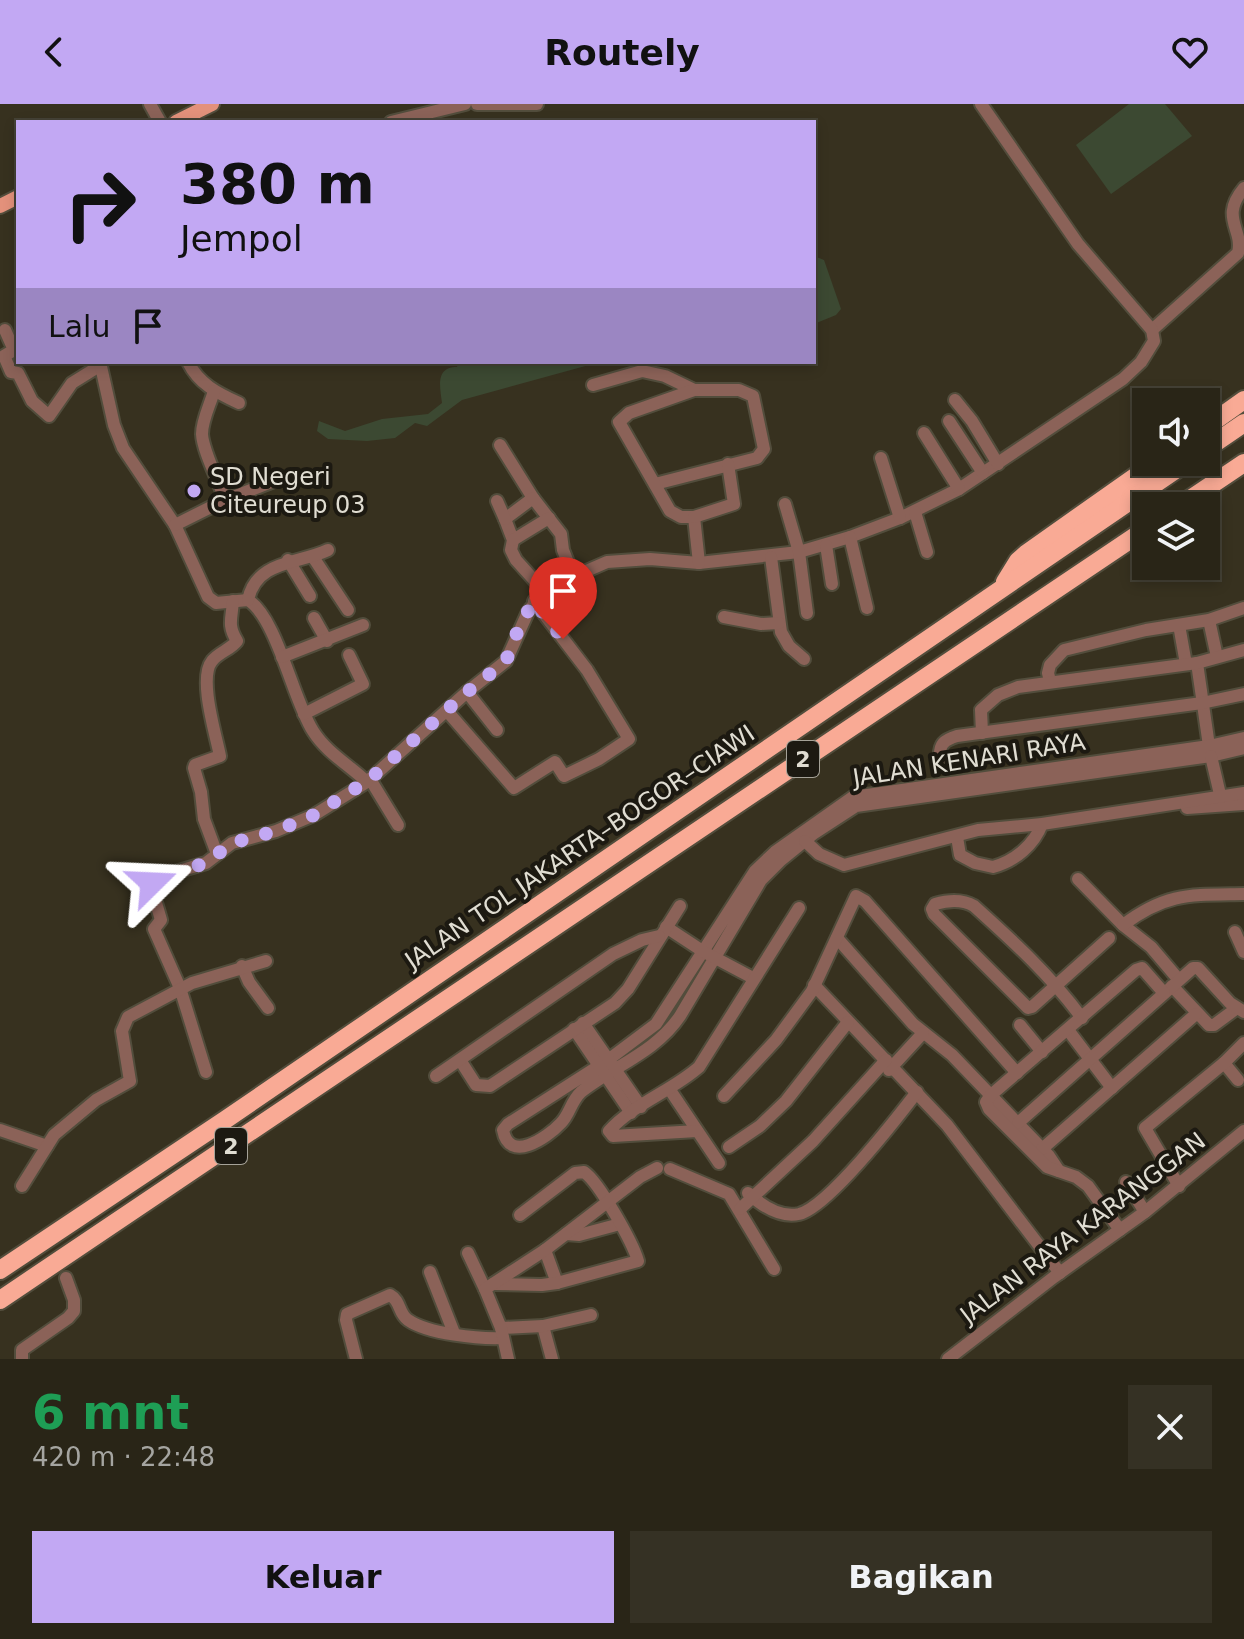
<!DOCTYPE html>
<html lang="id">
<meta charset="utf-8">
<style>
:root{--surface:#292517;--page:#353124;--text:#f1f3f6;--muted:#a5a5a1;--line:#454236;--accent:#c2a8f3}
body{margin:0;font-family:"DejaVu Sans",sans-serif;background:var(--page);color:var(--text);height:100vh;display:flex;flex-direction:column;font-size:30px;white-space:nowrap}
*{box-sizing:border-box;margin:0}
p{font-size:26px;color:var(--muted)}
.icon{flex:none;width:44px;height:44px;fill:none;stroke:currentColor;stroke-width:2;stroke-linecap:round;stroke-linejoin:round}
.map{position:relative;height:1255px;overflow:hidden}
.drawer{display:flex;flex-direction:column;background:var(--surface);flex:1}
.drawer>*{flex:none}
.top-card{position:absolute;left:16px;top:16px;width:800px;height:244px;border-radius:0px;box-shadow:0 4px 12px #0003,0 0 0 2px var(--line);background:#c2a8f3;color:#111;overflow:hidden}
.fabs{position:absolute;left:1132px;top:284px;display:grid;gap:16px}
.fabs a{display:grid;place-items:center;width:88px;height:88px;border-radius:0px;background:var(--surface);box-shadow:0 4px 12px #0003,0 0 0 2px var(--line);font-size:40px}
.pin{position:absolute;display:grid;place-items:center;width:68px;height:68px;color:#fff;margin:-82px -34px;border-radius:50% 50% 50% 0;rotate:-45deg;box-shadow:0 0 8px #0007}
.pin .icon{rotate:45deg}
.me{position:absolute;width:88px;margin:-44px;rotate:69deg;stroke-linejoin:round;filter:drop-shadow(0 0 6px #0008)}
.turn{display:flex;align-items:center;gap:28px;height:168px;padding:0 32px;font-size:36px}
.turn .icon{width:104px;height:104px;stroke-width:2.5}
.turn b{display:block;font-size:56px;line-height:68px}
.then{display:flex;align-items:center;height:76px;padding:0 32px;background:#0003;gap:16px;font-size:30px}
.round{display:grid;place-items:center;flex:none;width:84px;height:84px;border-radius:0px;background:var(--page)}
.headline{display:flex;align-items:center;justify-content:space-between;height:136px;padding:0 32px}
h1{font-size:48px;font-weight:700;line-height:60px;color:#1e9e55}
.action{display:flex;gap:16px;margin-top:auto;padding:16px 32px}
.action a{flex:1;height:92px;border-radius:0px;background:var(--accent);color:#111;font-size:32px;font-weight:700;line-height:92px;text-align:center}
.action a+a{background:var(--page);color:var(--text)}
header{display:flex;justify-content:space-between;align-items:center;height:104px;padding:0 32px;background:var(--accent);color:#111;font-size:36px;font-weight:700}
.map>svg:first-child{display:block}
.green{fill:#3c4932}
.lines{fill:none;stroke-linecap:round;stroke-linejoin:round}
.minor-casing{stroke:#524d3c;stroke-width:16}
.major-casing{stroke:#524d3c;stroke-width:18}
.highway-casing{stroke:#524d3c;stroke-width:22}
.minor{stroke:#8b6258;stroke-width:12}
.major{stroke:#e3917b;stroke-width:14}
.highway{stroke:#f9aa95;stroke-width:18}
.route{stroke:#c2a8f3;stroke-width:14;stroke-dasharray:0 25.2}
.poi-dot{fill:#c2a8f3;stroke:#1c1911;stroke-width:3}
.labels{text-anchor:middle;stroke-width:8;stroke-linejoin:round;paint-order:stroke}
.shield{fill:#1c1911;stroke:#a5a298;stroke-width:2}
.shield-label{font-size:22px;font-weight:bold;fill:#e0ddd2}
.poi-label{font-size:24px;fill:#e0ddd2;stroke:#1c1911;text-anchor:start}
.street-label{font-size:24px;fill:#e0ddd2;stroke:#1c1911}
</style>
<header><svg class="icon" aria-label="back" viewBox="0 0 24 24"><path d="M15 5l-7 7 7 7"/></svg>Routely<svg class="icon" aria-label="heart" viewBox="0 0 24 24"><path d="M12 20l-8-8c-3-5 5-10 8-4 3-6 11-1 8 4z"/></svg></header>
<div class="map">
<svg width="1244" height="1255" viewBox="0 0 1244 1255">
<rect width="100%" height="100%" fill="#37311f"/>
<g class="green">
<path d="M1129,0H1165L1192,32L1111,90L1076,41Z"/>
<path d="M814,152L824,156L841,205L836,211L814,220Z"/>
<path d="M459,258H600L462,296L427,322L415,319L395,334L367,337L328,335L317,327L319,317L345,327L382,315L428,310L442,299C440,283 435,263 457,263Z"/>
</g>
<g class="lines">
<defs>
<g id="minor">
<path d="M150,0L160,18"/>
<path d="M477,0H537"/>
<path d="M391,18L465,0"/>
<path d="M5,226L14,246L4,252L11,268L18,269L32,297L49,312L72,279L101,261"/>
<path d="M1152,226L1238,149C1244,125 1219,114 1244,84"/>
<path d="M100,258L114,321L123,344L175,421L208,493L216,499L248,496C277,514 293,596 313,627C326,648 349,661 367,678L467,588L506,557L528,508L544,487L552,482L607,458L650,455L699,459L799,448L850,433L900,414L959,385L1123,275L1141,258L1154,237L1152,226L1078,140L981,0"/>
<path d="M188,258C199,280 217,289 239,299"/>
<path d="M593,281L642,267L665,272L694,286H739L753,292L764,345L757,354L655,380"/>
<path d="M694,286L629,309L619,318L670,407L681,413H694L699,459"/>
<path d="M214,287C210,301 202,316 202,330C203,348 219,377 225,396"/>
<path d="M955,296L972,317L998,360"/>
<path d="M949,317L983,369"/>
<path d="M924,329L959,385"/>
<path d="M500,341L533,394L505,415L513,436L511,446L516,456L544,487"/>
<path d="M881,354L900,414"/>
<path d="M533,394L561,430L563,446L573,471"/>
<path d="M497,397L505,415"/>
<path d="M785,400L799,448L807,509"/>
<path d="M915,408L927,448"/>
<path d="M694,413L734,400L728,360"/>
<path d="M175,421L225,396L274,377"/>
<path d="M850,433L867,504"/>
<path d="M513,436L549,414"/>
<path d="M826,441L832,480"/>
<path d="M313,453L348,506"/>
<path d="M771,453L781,528L789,542L804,555"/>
<path d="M288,456L310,492"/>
<path d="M248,496C256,456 299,460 328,446"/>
<path d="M724,513L761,520L779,519"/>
<path d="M314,514L327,537"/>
<path d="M1209,516L1217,553"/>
<path d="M1179,521L1186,560"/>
<path d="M282,553L363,521"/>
<path d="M1197,559L1209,642"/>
<path d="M1050,577L1048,569L1050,561L1064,546L1146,526L1209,516L1244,504"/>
<path d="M467,588L497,626"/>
<path d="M447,607L514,684L555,658L564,672L599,655L629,635L587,566L534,497"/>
<path d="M304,610L363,580L349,551"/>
<path d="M982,629L981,606L998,591L1018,583L1197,559L1244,546"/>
<path d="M1244,634L1209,642L853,693L775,748L755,767L656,920L608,956L508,1020L503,1026C509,1060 547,1034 561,1019C570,1010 571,997 581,988C614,962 656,948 680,912L761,776L781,756L813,730L856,702L1211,652L1244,644"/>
<path d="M1211,652L1222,699"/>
<path d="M940,654C939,640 944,636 957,632L1202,599L1244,590"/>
<path d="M370,675L398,721"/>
<path d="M1187,704L1244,700"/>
<path d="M957,733L960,751L975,759L993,763C1015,757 1034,741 1042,720"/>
<path d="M805,737L819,750L844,761L978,726L1042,720L1244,689"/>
<path d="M217,750L204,715L201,688L194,664L195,661L220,652C216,631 198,574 212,557C219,548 230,546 237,537C227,521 232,514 233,497"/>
<path d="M1078,775L1123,821L1151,843L1179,876"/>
<path d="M1123,821C1167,788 1191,791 1244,790"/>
<path d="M666,823L704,848L753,874"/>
<path d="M1235,828L1244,848"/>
<path d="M837,834L913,920L952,951L1049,1052L1059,1067"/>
<path d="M242,862L249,878L268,904"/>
<path d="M814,881L947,1021L1060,1169"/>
<path d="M1172,882L1209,921H1214L1237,904"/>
<path d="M1082,914C1050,871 1014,838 974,802C962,795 949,796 935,800L932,805L934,810L1028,904L1032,903L1109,834"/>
<path d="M583,919L641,1003"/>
<path d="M1020,921L1042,948"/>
<path d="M574,925L631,1009"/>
<path d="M1068,926L1112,984"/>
<path d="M460,956L476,981L490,982L615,899L628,885L680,802"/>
<path d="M1224,959L1238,976"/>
<path d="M889,966L923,929"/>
<path d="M206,968L180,884L154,825L161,816L152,785L153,778L162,772L206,759L232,739L276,727L314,711L367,678"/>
<path d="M436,972L613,850L642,836L659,832"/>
<path d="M670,986L719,1059"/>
<path d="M724,992L776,936L812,887L856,792L865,797L1017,969"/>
<path d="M1018,1019L1193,864H1198L1230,899L1244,908"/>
<path d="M0,1026L47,1042"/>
<path d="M697,1027L613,1032L609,1027C633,1000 672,987 699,963L799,804"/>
<path d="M729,1043L760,1022L786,997L848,918"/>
<path d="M1042,1045L1196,910"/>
<path d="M670,1065L729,1090L774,1165"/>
<path d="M1126,1078L1145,1108"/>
<path d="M22,1082L54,1031L96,996L130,977L122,927L128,913L192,879L266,857"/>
<path d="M1179,1082L1145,1024L1224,959L1244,939"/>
<path d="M748,1089C761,1101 780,1114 799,1110C828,1103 897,1014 917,988"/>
<path d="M740,1105L813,1037L886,956"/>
<path d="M1120,1126L1088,1082L1076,1073L1047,1063L989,1005L986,998L991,991L1136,866L1142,864L1164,889"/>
<path d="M566,1130L579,1131L620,1120"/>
<path d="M545,1146L557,1179"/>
<path d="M468,1149L485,1185"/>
<path d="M430,1168L454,1229"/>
<path d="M493,1180L542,1181L557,1179L638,1157C633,1139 599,1078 584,1068L575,1069L520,1111"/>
<path d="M543,1222L552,1255"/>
<path d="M501,1224L543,1222L591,1211"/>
<path d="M22,1255V1246L68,1214L74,1207V1196L66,1174"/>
<path d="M356,1255L346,1216L347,1210L390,1191C401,1197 398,1209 408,1216C428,1230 479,1235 503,1234"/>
<path d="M508,1255L501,1224L485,1185L545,1146L640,1073L657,1064"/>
<path d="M948,1255L1054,1173L1145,1108L1244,1027"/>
</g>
<g id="major">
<path d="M176,18L212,0"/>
<path d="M0,102L18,93"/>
</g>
<g id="highway">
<path d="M1206,323L1244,296"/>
<path d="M1206,345L1244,319"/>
<path d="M1180,402L1244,359"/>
<path d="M1005,478L1018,457L1027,449L1156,358"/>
<path d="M0,1166L225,1016L1187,358"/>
<path d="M0,1196L1146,425"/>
</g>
</defs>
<use href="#minor" class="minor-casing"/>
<use href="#major" class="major-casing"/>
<use href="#highway" class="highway-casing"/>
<use href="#minor" class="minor"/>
<use href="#major" class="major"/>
<use href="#highway" class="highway"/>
</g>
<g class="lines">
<path class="route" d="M152,779L162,772L206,759L232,739L276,727L314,711L370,675L467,588L506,557L520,521L534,497L563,535"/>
</g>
<circle class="poi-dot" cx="194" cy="387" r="8"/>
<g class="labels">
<g class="shield">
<rect x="787" y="637" width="32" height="36" rx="6"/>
<rect x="215" y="1024" width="32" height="36" rx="6"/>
</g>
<g class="shield-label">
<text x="803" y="663">2</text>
<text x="231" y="1050">2</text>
</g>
<g class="poi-label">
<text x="210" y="381">SD Negeri<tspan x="210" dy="28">Citeureup 03</tspan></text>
</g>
<g class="street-label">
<text transform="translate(969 656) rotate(-9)" y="8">JALAN KENARI RAYA</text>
<text transform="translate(580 743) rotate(-34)" y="8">JALAN TOL JAKARTA–BOGOR–CIAWI</text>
<text transform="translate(1083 1124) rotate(-37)" y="8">JALAN RAYA KARANGGAN</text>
</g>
</g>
</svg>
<div class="fabs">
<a><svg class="icon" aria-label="sound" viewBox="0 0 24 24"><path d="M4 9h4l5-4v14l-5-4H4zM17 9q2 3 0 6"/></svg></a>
<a><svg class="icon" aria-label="layers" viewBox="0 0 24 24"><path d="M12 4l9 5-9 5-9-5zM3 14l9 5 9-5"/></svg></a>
</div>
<div class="pin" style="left:563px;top:535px;background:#d93025"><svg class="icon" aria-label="arrive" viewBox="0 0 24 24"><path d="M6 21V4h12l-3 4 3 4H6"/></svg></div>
<svg class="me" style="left:152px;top:779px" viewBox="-20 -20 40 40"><path d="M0-17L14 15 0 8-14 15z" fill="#c2a8f3" stroke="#fff" stroke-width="4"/></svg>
<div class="top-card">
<div class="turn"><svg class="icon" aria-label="right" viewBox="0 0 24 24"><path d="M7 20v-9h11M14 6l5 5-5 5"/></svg><div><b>380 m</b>Jempol</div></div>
<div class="then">Lalu<svg class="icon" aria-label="arrive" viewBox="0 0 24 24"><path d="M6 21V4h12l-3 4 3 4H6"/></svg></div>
</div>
</div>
<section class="drawer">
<div class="headline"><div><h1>6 mnt</h1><p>420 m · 22:48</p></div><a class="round"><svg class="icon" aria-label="close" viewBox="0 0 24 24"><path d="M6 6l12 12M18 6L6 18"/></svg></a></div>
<div class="action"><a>Keluar</a><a>Bagikan</a></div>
</section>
